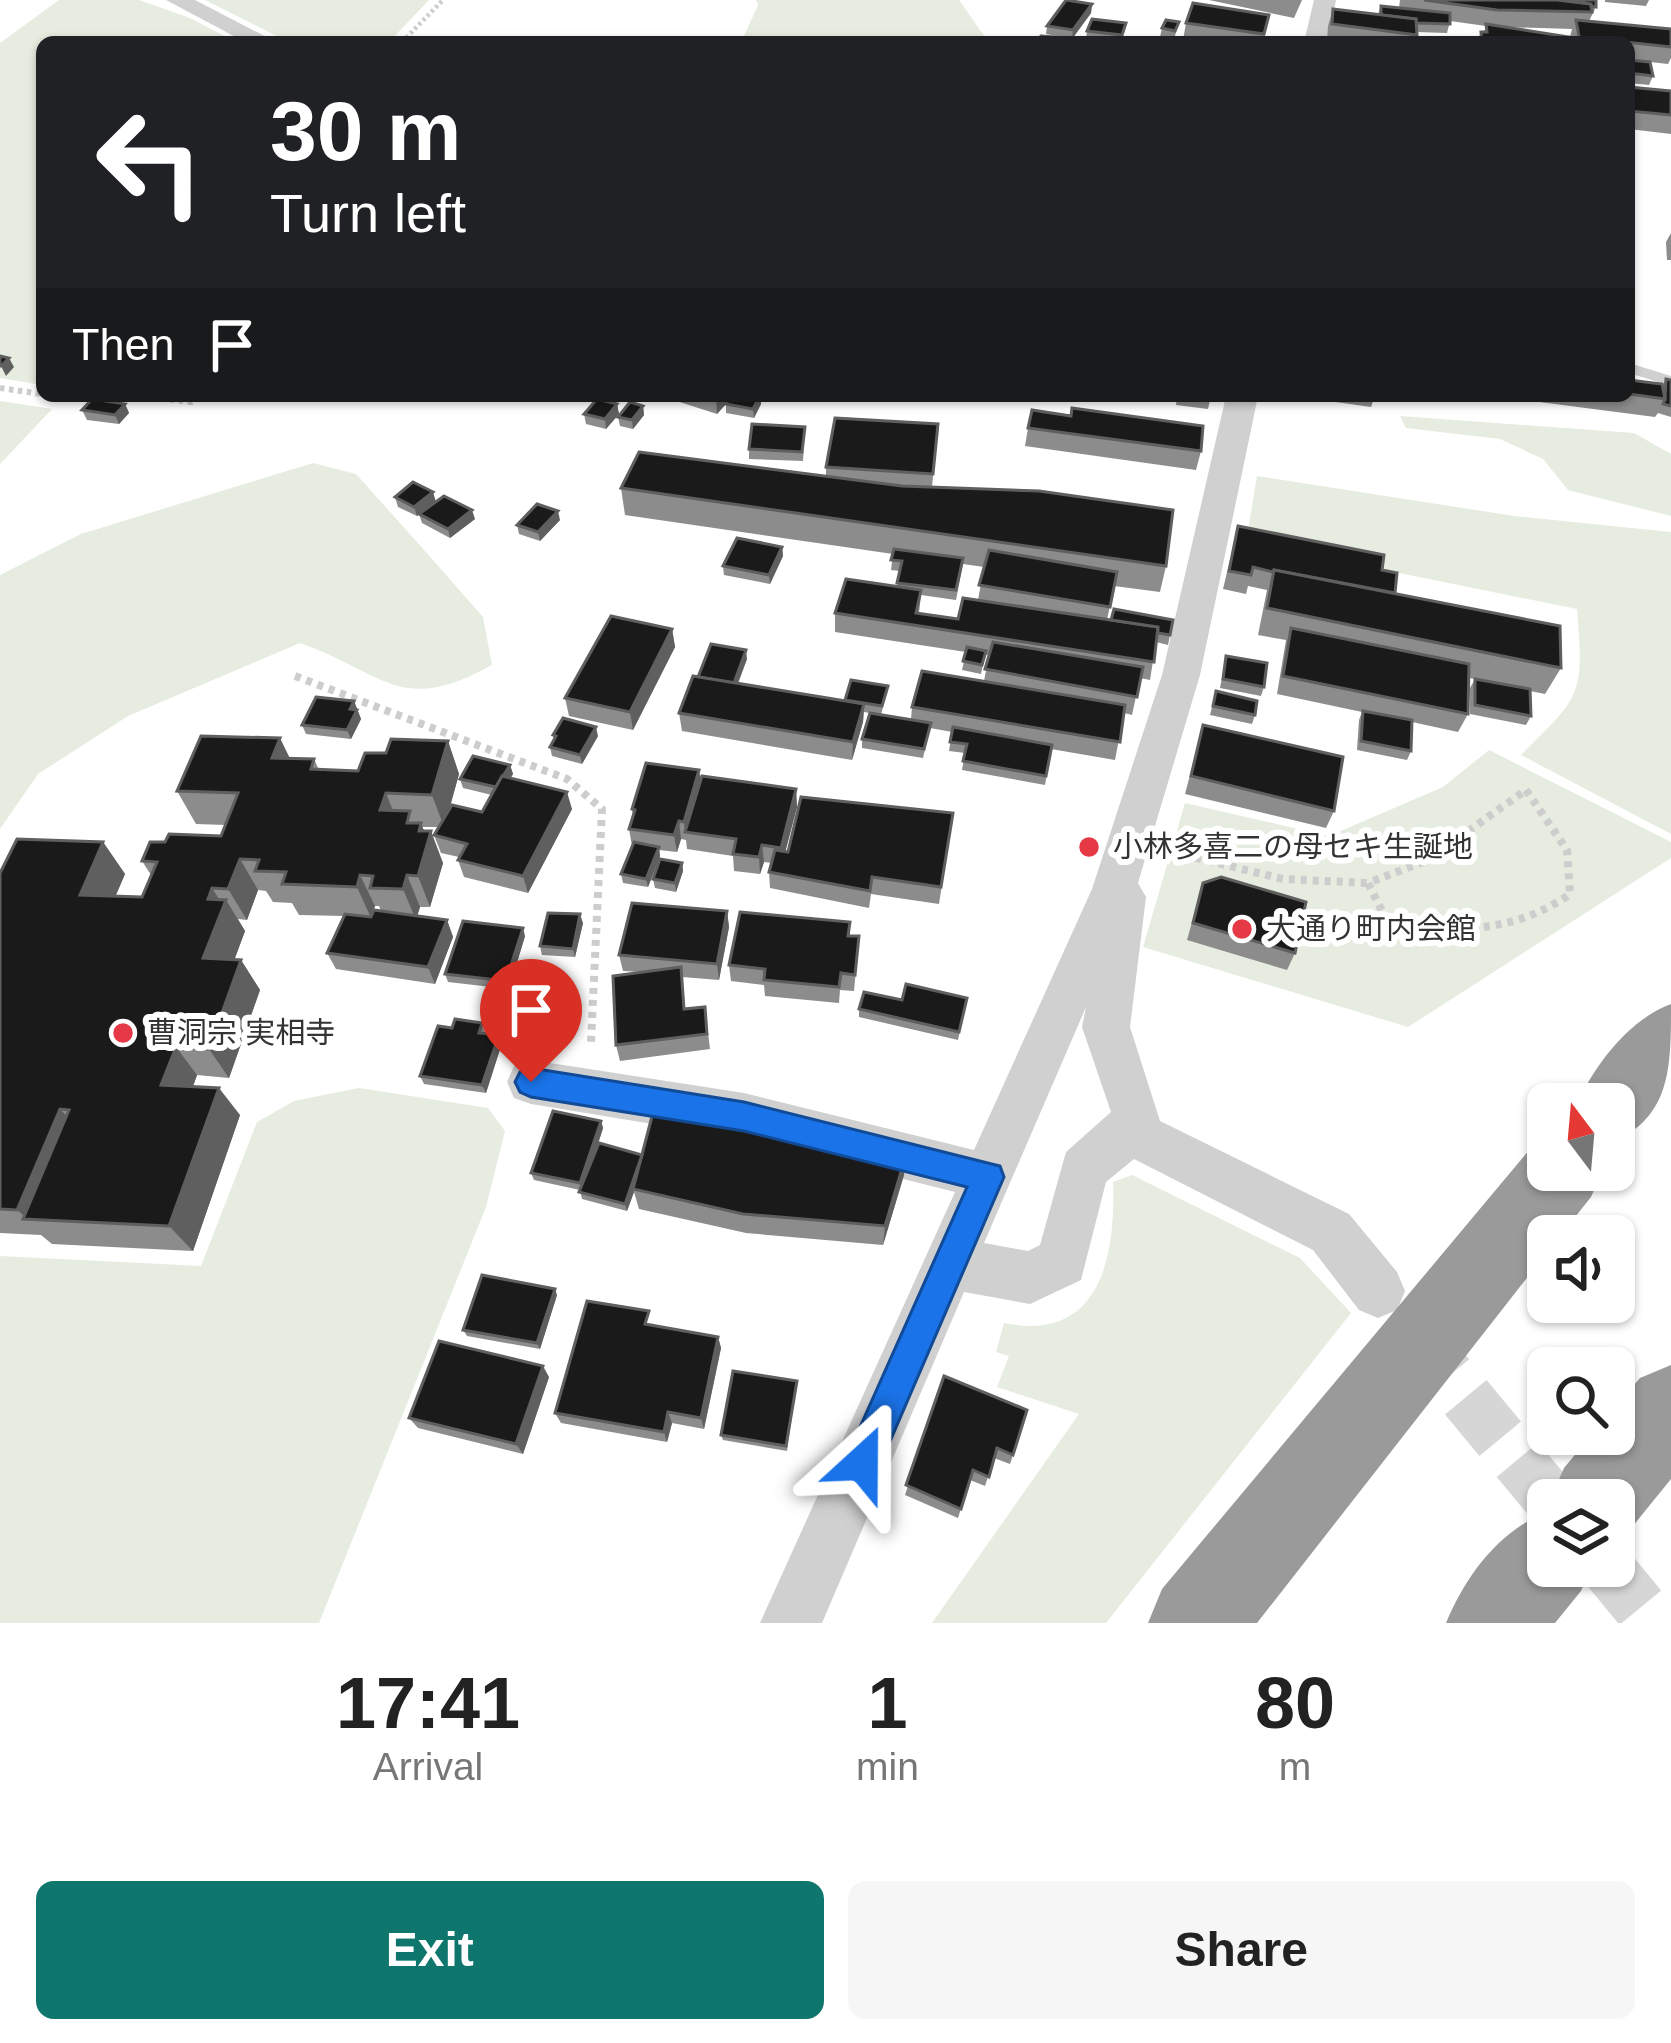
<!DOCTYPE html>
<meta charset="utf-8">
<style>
:root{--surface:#fff;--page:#f6f6f6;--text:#222;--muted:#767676;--accent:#0f766e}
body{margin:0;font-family:Helvetica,"Noto Sans JP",sans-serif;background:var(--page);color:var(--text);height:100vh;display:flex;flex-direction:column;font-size:45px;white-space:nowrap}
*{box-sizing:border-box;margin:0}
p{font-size:39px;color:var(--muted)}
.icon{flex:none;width:66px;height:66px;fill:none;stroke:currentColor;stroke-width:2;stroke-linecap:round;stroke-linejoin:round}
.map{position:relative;height:1623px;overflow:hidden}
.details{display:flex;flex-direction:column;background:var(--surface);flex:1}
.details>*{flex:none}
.top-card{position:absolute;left:36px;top:36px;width:1599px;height:366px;border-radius:18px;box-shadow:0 3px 9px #0004;background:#202124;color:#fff;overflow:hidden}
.needle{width:78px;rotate:344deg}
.fabs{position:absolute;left:1527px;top:1083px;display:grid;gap:24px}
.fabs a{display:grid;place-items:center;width:108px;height:108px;border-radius:18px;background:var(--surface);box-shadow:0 3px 9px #0004;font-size:60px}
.pin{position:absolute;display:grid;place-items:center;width:102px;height:102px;color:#fff;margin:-123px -51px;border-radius:50% 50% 50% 0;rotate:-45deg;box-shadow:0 0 12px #0007}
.pin .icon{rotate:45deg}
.me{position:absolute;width:132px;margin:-66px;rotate:24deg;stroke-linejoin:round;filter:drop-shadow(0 0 9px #0008)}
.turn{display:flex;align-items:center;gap:42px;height:252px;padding:0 36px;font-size:54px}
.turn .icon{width:156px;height:156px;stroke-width:2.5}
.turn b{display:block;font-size:84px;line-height:102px}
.then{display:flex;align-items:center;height:114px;padding:0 36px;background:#0003;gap:24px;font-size:45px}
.eta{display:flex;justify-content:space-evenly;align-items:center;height:204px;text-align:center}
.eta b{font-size:72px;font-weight:700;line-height:84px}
.action{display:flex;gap:24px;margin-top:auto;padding:24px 36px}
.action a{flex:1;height:138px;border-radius:18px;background:var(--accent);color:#fff;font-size:48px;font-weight:700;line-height:138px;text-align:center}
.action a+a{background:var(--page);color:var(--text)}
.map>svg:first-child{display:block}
.green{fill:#e6ecdf}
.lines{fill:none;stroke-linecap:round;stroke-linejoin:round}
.minor-tunnel{stroke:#d6d6d6;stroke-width:54;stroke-dasharray:54 27;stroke-linecap:butt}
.path-far2{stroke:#cdcdcd;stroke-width:4.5;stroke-dasharray:3 3;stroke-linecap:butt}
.path-far1{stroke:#cdcdcd;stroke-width:6;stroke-dasharray:4.5 4.5;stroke-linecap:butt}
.path{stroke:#cdcdcd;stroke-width:8;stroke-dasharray:6 6;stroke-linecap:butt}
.service{fill:#d0d0d0;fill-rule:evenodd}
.minor{fill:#d0d0d0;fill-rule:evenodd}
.motorway{fill:#9a9a9a;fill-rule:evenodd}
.wall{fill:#8c8c8c;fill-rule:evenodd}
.shaded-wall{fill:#5f5f5f}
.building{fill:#1a1a1a;stroke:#5f5f5f;stroke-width:3}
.route{fill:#1a73e8;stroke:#114b97;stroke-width:3}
.poi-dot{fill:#e63946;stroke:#fff;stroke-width:4.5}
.labels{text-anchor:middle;stroke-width:12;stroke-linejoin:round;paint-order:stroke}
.poi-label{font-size:30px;fill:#333;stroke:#fff;text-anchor:start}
</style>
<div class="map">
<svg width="1671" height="1623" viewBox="0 0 1671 1623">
<rect width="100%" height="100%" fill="#fff"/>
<g class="green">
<path d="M59,0H139L190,18L236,42H42V385L0,378V43Z"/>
<path d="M205,0H429L389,42H289Z"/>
<path d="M756,0H959L987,40L856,42L851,37L746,42L743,38L758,5Z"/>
<path d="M0,401L52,409L0,464Z"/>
<path d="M1400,416L1634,433L1671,454V516L1568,490L1543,459L1500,439L1406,428Z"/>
<path d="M313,463L356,474L425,551L483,617L492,665C399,716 387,674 300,643L128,716L38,774L0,829V575L81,534Z"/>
<path d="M1257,476L1514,516L1671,532V834L1521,755C1582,695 1584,695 1577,609L1246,542Z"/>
<path d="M1489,750L1671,842V858L1408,1027L1143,947L1185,803L1329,836L1443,787Z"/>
<path d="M359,1088L488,1108L505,1131L486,1207L319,1623H0V1256L201,1266L257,1122L294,1101Z"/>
<path d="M1132,1175L1300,1258L1351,1313L1106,1623H932L1079,1414L997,1387L1009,1356L996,1352L1004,1323C1100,1343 1116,1257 1113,1182Z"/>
</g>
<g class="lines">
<g class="minor-tunnel">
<path d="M1414,1335L1551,1500"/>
<path d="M1606,1566L1653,1623"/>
</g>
<path class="path-far2" d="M402,42L443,0"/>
<g class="path-far1">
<path d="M0,388L42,394"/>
<path d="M143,396L191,402L203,396"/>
</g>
<g class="path">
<path d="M295,676L567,779L602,809L591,1042"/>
<path d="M1526,790L1567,850L1570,894C1513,934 1458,930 1391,929L1368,883L1428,860Z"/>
<path d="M1172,852L1283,879L1368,883"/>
</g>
<path class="service" d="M1629,363L1671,376V386L1629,373Z"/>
<g class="minor">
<path d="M166,0H195L276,42H245Z"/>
<path d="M1314,0H1336L1328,42H1304Z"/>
<path d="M1226,396H1258L1200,675L1138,883L1146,897L1130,1027L1160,1121L1349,1214L1397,1272L1405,1291L1397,1310L1378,1318L1359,1310L1313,1250L1134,1159L1106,1182L1081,1280L1030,1304L964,1292L822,1623H760L955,1192L744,1139L531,1104L514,1098L507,1082L514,1066L531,1060L744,1093L974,1150L1092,889L1162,675ZM1086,1007L1082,1027L1111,1112L1066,1152L1040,1245L1028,1251L984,1243Z"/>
</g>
<g class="motorway">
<path d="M1671,1004C1671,1068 1671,1115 1614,1142V1104H1577C1595,1064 1630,1019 1671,1004Z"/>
<path d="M1548,1138V1170H1603L1591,1197L1560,1236H1548V1251L1257,1623H1148L1162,1589L1535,1143Z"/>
<path d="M1671,1365V1479L1628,1532L1614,1538V1500H1550L1564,1468L1592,1434H1614V1408L1640,1378Z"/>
<path d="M1548,1511V1566H1591L1581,1591L1555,1623H1446C1466,1575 1499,1531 1548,1511Z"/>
</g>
</g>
<g class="wall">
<path d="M1209,0H1302L1294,18Z"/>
<path d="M1400,0H1596V7L1589,21L1671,29V58L1668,64L1650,62L1653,76L1649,85L1629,83V42H1477L1481,32H1484L1486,26L1450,21L1447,33L1416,32L1414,42L1327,41L1328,26L1333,9L1378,14L1381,6L1399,8ZM1503,27L1572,29L1570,37Z"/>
<path d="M1605,0H1649L1646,6L1605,2Z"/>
<path d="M1092,4L1091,13L1072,39L1046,34L1047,26Z"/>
<path d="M1269,15L1262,42L1183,40L1186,23Z"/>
<path d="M1179,22L1174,39L1160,37L1162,28Z"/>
<path d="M1126,23L1121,42L1086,40L1087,31Z"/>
<path d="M1629,87L1671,91V134L1629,129Z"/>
<path d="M1671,233V260H1667L1666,242Z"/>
<path d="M1629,379L1662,386L1666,379L1671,380V417L1658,413L1655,417L1494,396H1629Z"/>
<path d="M661,396H761V404L754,418L726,413V404L717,414Z"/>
<path d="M1177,396H1211L1208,409L1176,405Z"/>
<path d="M1293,396H1375L1371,407Z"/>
<path d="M125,404L129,413L119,424L87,420L82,410Z"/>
<path d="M617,404L619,414L606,429L586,424L584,414Z"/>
<path d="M643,406L644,415L633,429L620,426L618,417Z"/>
<path d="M1071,416L1201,451L1196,470L1025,446L1028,428Z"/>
<path d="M938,424L932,487L1166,566L1160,592L1114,586L1107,620L1170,635L1168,645L1156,642L1150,680L1140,678L1132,715L1124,713L1115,760L1051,749L1045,785L962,770L965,753L949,751L952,732L930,728L923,758L862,748V739L870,713L864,712L863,722L852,760L682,731L679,713L698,677L747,659L738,684L845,701L888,686L881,715L911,720L912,707L984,681L989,655H985L981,674L962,670L966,652L835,632V613L897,587L900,571L891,570L893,554L625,515L621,488L826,476V467ZM963,564L984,567L978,600L958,619L919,613L921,595L956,600Z"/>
<path d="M805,427L803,461L749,459V449Z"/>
<path d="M395,497L436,502L475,519L450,538L422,523L419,514L417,516L398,507Z"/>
<path d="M560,520L540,541L519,534L517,525Z"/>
<path d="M1238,526L1382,570L1395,593L1561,668L1545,694L1530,691L1531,716L1526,725L1470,714V688L1475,679L1469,678L1468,714L1458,732L1412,722L1411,751L1407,760L1357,750L1359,720L1362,712L1277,694L1286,640L1258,635L1267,590L1248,586L1246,594L1223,589Z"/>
<path d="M782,547L783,556L770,584L724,575L723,566Z"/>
<path d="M672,629L675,647L633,730L569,716L565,698Z"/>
<path d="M1226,656L1264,687L1261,696L1220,688Z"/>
<path d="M1216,691L1255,715L1252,724L1210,715Z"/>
<path d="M354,701L361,719L351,739L306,734L302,725Z"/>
<path d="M1203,725L1334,811L1326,828L1185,794Z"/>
<path d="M553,735L598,736L582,764L552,756L550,747L554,741Z"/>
<path d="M448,741L459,774L449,811L482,812L492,795L463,788L460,779L510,765L513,774L510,778L572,809L528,893L464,877L458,860L459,857L441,853L434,835L439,827H422L443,863L430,907H420L417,916L447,920L453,937L435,984L336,969L327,953L344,916L299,915L292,903L273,902L266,891L258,890L247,920L238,919L245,931L234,960H241L260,990L229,1078L197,1075L193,1086L240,1115L193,1251L52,1244L41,1235L0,1233V873L103,842L125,874L115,896L142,897L151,875L142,861L165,842L221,836L226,825L196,824L177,791L290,759H314L319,770L358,771L386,753ZM375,906H379L381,911L372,916Z"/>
<path d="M701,780L796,789L797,807L785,851L953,813L939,904L871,894L869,908L770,888L769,872L772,863L764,862L760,874L734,871L733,856L687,849L686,840L681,839L677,852L659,850L660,856L648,887L623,883L621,874L632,846L629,829L633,817L632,809Z"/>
<path d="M682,863L683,871L676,892L655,888L653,879Z"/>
<path d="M1203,883L1295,953L1287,970L1187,940Z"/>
<path d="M727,911L729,927L719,980L682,977L685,1009L705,1007L710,1049L620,1061L616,1045L640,972L623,971L619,955Z"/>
<path d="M850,922V936H859L854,991L840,990L839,1003L765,996L764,985L731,981L729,965Z"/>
<path d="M583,923L575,957L542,955L540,946Z"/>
<path d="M525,936L509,989L448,982L445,974Z"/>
<path d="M967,998L958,1040L859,1017V1009L902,1000Z"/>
<path d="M482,1023L485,1033L499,1035L502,1043L486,1093L424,1084L420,1076L452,1028Z"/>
<path d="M601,1121L603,1128L594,1157L642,1155L904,1175L883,1245L746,1233L639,1209L634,1192L627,1211L582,1199L580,1190L534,1180L531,1173Z"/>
<path d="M557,1295L540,1349L467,1336L463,1330Z"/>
<path d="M653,1323L652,1326L718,1337L721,1348L704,1429L672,1423L667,1442L561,1423L555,1413Z"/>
<path d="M944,1376L1013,1455L1010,1464L994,1458L985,1486L970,1480L958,1518L905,1495Z"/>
<path d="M549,1377L523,1454L418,1428L409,1418Z"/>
<path d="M797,1381L787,1451L723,1440L721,1435Z"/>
</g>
<g class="shaded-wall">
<path d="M1092,4L1091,13L1072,39L1073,30Z"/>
<path d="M9,358L14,367L6,376L1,366Z"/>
<path d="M716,396H733L717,414Z"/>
<path d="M761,396V404L754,418L753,409Z"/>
<path d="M125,404L129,413L119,424L115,415Z"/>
<path d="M617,404L619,414L606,429L605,419Z"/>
<path d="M643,406L644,415L633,429L632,420Z"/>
<path d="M433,492L436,502L417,516L414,507Z"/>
<path d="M472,510L475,519L450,538L448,529Z"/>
<path d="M558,511L560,520L540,541L538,532Z"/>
<path d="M782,547L783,556L770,584L769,575Z"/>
<path d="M672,629L675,647L633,730L630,712Z"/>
<path d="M746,650L747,659L733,695L732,686Z"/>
<path d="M354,701L361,719L351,739L347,730L350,709Z"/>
<path d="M864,704L863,722L852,760L853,742Z"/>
<path d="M596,727L598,736L582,764L580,755Z"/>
<path d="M280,738L296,771L272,758Z"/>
<path d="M448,741L459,774L444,827L432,795Z"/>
<path d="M510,765L513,774L500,796L497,787Z"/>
<path d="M699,770L702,787L685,832L684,822Z"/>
<path d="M796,789L797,807L782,865L781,848Z"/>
<path d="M567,792L572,809L528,893L523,876Z"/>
<path d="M386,793L399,826L380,810Z"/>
<path d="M679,821L681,839L677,852L674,835Z"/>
<path d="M421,823L428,841L431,831L443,863L430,907L418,876L419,831Z"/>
<path d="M103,842L125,874L103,926L80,895Z"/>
<path d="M762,845L764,862L760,874L759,857Z"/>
<path d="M659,847L660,856L648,887L646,879Z"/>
<path d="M240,859L258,890L247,920L228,889Z"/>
<path d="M682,863L683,871L676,892L675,883Z"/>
<path d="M360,875L375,906L371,918L357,887Z"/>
<path d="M407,875L420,907L416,920L403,889Z"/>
<path d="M212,888L224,907L226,900L245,931L224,988L203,958L208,899Z"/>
<path d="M727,911L729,927L719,980L717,964Z"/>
<path d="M580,914L583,923L575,957L573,949Z"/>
<path d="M447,920L453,937L435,984L428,967Z"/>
<path d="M523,928L525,936L509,989L506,981Z"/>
<path d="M241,960L260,990L229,1078L209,1049Z"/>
<path d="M499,1035L502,1043L486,1093L482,1085Z"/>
<path d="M176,1047L197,1075L184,1112L161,1085Z"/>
<path d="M219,1088L240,1115L193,1251L169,1226Z"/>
<path d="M60,1109L86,1136L28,1219L17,1210Z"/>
<path d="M601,1121L603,1128L583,1190L580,1183Z"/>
<path d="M644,1155L633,1189L634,1192L627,1211L625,1204Z"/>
<path d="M906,1155L904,1175L883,1245L885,1226Z"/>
<path d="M555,1289L557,1295L540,1349L537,1343Z"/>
<path d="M718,1337L721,1348L704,1429L701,1418Z"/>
<path d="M543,1366L549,1377L523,1454L516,1444Z"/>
<path d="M668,1412L672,1423L667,1442L664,1432Z"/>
</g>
<g class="building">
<path d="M1066,0L1092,4L1073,30L1047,26Z"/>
<path d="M1424,0H1557L1591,4L1592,12L1497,10Z"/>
<path d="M1563,0H1596V7L1591,6V4Z"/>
<path d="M1193,3L1269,15L1264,34L1186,23Z"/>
<path d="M1381,6L1450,13V24L1416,23V19L1381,15Z"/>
<path d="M1333,9L1416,19L1417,35L1332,24Z"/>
<path d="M1092,19L1126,23L1122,35L1087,31Z"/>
<path d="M1166,20L1179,22L1175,31L1162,28Z"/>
<path d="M1576,20L1671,29V47L1579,37Z"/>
<path d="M1486,24L1600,42H1482L1481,32H1487Z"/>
<path d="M1041,36L1055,37L1053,42H1039Z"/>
<path d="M1221,39L1252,42H1220Z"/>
<path d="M1629,60L1650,62L1653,76L1629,73Z"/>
<path d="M1629,87L1671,91V115L1629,111Z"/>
<path d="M0,356L9,358L1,366H0Z"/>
<path d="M1666,379L1671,380V406L1663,404L1665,399Z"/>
<path d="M1629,380L1662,384L1665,399L1629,394Z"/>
<path d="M730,396H760L753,409L726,404Z"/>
<path d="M1184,396H1211V400Z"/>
<path d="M92,399L125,404L115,415L82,410Z"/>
<path d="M597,399L617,404L605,419L584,414Z"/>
<path d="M630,402L643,406L632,420L618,417Z"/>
<path d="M1072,408L1203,426L1201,451L1028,428L1032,410L1071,416Z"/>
<path d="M835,418L938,424L933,474L826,467Z"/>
<path d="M752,424L805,427L802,452L749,449Z"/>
<path d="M639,452L902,486L1039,491L1173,510L1166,566L621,488Z"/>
<path d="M413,482L433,492L414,507L395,497Z"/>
<path d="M444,496L472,510L448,529L419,514Z"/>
<path d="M537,504L558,511L538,532L517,525Z"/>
<path d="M1238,526L1384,555L1382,570L1397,573L1395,593L1274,570L1273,572L1253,567L1251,575L1229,571Z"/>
<path d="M737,538L782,547L769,575L723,566Z"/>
<path d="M894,549L963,558L956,590L897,583L902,561L891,560Z"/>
<path d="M989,550L1117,572L1110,607L979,585Z"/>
<path d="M1274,570L1560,626L1561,668L1267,608Z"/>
<path d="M846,579L921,590L916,613L958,619L963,598L1158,627L1154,662L835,613Z"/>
<path d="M1114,609L1173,620L1170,635L1158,633V627L1111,620Z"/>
<path d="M611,616L672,629L630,712L565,698Z"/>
<path d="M1291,628L1469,664L1468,714L1283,676Z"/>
<path d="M993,642L1143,667L1137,697L985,669Z"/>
<path d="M711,644L746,650L734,683L698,677Z"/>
<path d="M967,647L986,651L982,665L963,661Z"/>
<path d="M1226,656L1267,663L1264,687L1223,679Z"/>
<path d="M922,671L1125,705L1120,742L912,707Z"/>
<path d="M693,676L864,704L853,742L679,713Z"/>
<path d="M1475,679L1530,689L1531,716L1475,705Z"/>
<path d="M851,680L888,686L882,706L845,700Z"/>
<path d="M1216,691L1257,701L1255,715L1213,706Z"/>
<path d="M316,697L354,701L350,709L357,710L347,730L302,725Z"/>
<path d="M1363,711L1412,720L1411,751L1361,741Z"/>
<path d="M870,713L931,723L924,749L862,739Z"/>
<path d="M563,718L596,727L580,755L550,747L556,736L553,735Z"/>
<path d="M1203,725L1343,757L1334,811L1191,776Z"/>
<path d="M953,727L1052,745L1046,776L963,761L967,744L950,742Z"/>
<path d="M201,736L280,738L272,758L314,759L311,769L358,771L365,753H386L391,739L448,741L432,795L386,793L380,810L410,811L407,823H421L419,831H431L418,876L407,875L403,889L370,888L373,876L360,875L357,887L282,884L286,872L255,871L259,860L240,859L228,889L212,888L208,899L226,900L203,958L241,960L209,1049L176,1047L161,1085L219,1088L169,1226L23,1219L69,1110L60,1109L17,1210L0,1209V873L17,839L103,842L80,895L142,897L157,862L142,861L150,842H165L169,834L221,836L238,793L177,791Z"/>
<path d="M473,756L510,765L496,787L460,779Z"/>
<path d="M646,763L699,770L684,822L679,821L674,835L629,829L635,810L632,809Z"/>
<path d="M502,776L567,792L523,876L458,860L467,844L434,835L452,805L482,812Z"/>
<path d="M702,776L796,789L781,848L762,845L759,857L733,854L736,839L685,832Z"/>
<path d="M801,797L953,813L941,887L872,877L870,891L769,872L775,850L788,852Z"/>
<path d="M634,842L659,847L646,879L621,874Z"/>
<path d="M660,859L682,863L675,883L653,879Z"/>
<path d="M1221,877L1306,902L1295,953L1193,923L1203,883Z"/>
<path d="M632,903L727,911L717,964L619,955Z"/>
<path d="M374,910L447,920L428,967L327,953L345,914L371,917Z"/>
<path d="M740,912L850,922L848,936H859L855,975L841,973L839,987L764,980L765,969L729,965Z"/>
<path d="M548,913L580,914L573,949L540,946Z"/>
<path d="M463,921L523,928L506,981L445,974Z"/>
<path d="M681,967L684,1009L705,1007L707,1034L616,1045L613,976Z"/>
<path d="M906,984L967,998L959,1032L859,1009L864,992L902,1000Z"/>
<path d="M455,1019L482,1023L479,1033L499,1035L482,1085L420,1076L438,1026L452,1028Z"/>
<path d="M656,1101L906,1155L885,1226L743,1214L633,1189Z"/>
<path d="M553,1111L601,1121L580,1183L531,1173Z"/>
<path d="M599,1143L642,1155L625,1204L579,1192Z"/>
<path d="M482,1275L555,1289L537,1343L463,1330Z"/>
<path d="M587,1301L649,1311L645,1324L718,1337L701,1418L668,1412L664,1432L555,1413Z"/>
<path d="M439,1341L543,1366L516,1444L409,1418Z"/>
<path d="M733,1371L797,1381L786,1446L721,1435Z"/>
<path d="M944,1376L1027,1410L1013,1455L997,1448L989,1477L973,1470L961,1509L906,1485Z"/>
</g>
<path class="route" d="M531,1068L744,1102L1000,1166L1004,1177L875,1476L862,1481L849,1476L844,1463L967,1187L744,1131L531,1097L520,1092L515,1082L520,1072Z"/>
<g class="poi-dot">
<circle cx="1089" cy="847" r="12"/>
<circle cx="1242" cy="929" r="12"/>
<circle cx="123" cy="1033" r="12"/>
</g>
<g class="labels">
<g class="poi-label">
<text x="1113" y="857">小林多喜二の母セキ生誕地</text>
<text x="1266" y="939">大通り町内会館</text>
<text x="147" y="1043">曹洞宗 実相寺</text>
</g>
</g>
</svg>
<div class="fabs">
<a><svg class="needle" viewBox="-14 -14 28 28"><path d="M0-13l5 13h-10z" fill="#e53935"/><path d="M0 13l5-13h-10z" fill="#767676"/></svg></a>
<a><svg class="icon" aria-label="sound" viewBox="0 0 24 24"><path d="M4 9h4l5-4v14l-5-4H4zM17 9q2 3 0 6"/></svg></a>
<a><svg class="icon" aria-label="search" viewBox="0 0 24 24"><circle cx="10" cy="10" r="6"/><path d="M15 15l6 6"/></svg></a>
<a><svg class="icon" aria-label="layers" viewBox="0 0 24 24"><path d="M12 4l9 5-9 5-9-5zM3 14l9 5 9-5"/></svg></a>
</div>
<div class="pin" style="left:531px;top:1082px;background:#d93025"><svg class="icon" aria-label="arrive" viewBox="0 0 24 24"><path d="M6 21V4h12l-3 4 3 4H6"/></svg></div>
<svg class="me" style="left:862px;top:1463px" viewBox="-20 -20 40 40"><path d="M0-17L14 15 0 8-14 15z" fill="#1a73e8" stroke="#fff" stroke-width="4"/></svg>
<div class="top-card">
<div class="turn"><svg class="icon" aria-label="left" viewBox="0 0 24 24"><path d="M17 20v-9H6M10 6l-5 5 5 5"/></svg><div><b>30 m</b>Turn left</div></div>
<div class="then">Then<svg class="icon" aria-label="arrive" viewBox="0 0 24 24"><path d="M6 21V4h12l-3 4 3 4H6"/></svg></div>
</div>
</div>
<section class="details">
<div class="eta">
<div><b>17:41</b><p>Arrival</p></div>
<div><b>1</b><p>min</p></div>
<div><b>80</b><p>m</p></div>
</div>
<div class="action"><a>Exit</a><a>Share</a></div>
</section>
